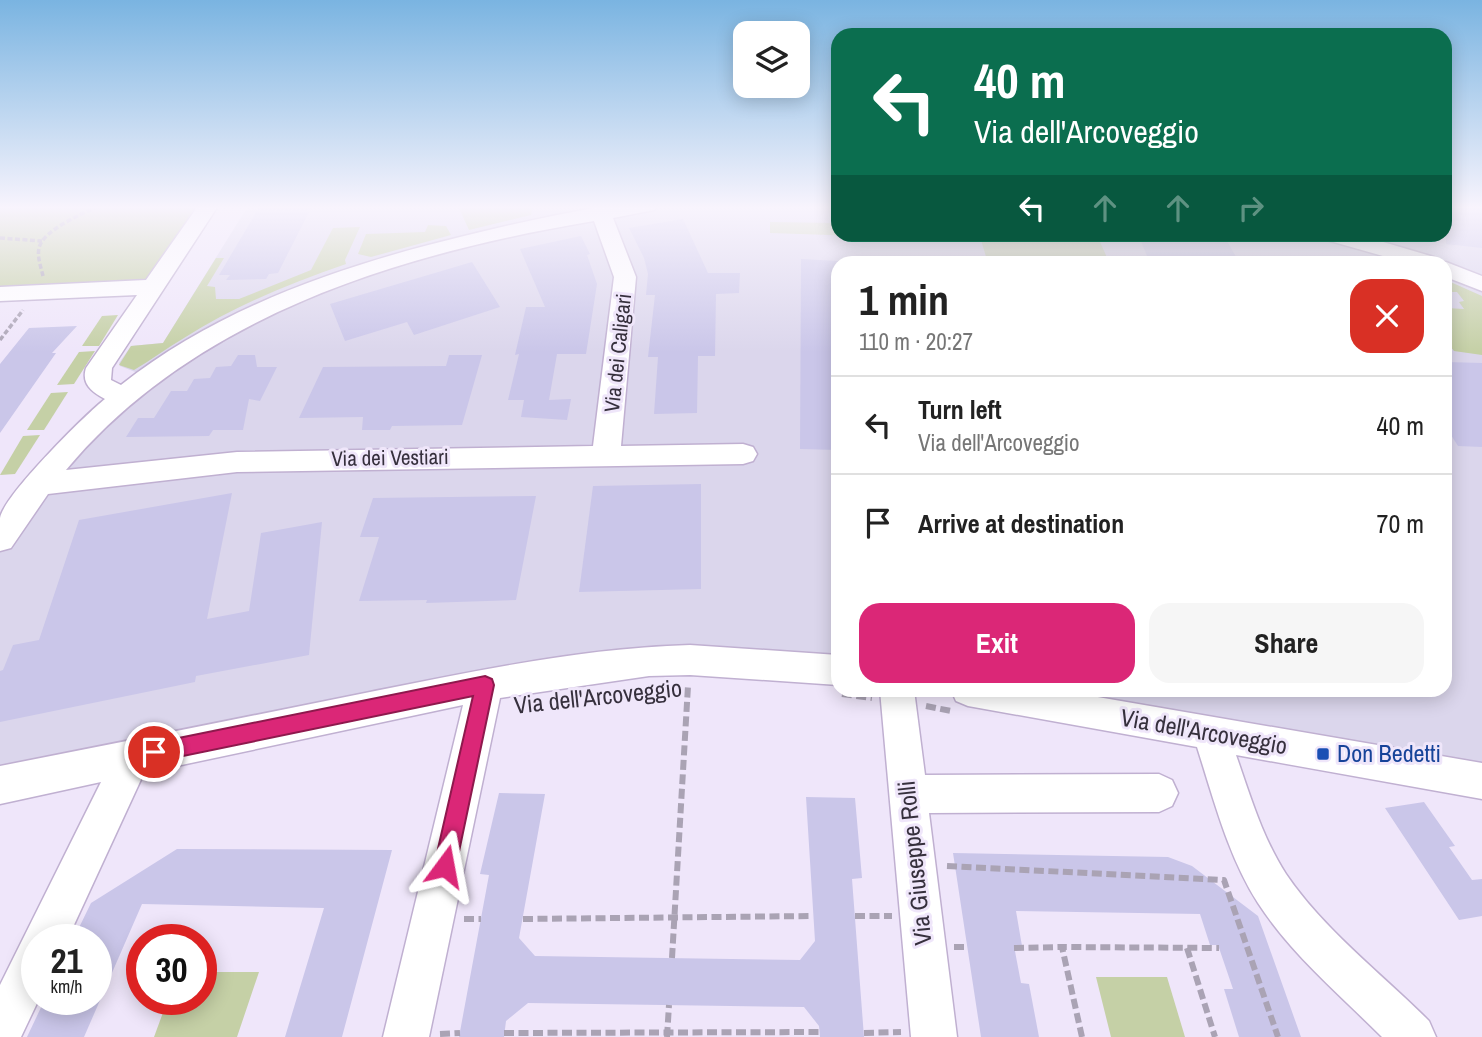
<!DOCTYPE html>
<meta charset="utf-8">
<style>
:root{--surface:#fff;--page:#f6f6f6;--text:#222;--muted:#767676;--line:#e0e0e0;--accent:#db2777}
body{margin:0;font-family:"Archivo Narrow",sans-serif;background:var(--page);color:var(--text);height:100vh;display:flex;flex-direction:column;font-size:26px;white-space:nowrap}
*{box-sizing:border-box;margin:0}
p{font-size:23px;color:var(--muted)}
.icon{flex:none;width:38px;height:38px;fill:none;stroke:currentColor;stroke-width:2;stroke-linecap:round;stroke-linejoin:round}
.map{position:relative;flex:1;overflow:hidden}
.side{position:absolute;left:831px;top:256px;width:621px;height:441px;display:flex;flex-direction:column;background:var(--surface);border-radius:21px;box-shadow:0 4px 18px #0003}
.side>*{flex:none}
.top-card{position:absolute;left:831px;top:28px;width:621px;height:214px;border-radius:21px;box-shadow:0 4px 18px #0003;background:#0b6e4f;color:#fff;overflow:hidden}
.buttons{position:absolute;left:733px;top:21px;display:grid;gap:14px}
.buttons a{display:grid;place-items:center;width:77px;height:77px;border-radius:14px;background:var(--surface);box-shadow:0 4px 18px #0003;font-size:35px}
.speed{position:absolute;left:21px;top:924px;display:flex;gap:14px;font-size:35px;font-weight:700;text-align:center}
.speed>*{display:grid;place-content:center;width:91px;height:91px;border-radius:50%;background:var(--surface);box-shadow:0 4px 18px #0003;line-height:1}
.speed small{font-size:18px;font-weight:400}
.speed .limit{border:10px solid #d22;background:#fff;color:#111}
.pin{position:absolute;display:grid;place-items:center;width:60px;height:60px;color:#fff;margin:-30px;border:4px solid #fff;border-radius:50%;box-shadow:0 2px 7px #0007}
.me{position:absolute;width:77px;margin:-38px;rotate:13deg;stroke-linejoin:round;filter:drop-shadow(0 0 5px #0008)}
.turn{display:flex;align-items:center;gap:24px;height:147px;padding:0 28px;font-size:32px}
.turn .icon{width:91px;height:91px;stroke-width:2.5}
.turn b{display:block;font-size:49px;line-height:60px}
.lanes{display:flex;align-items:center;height:66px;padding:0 28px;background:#0003;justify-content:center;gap:35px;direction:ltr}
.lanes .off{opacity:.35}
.round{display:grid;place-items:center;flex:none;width:74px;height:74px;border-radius:21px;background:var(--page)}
.summary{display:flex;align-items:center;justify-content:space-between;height:119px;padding:0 28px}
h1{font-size:42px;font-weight:700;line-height:52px}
.button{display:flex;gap:14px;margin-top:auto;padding:14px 28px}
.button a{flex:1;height:80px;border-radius:21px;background:var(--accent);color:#fff;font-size:28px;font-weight:700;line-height:80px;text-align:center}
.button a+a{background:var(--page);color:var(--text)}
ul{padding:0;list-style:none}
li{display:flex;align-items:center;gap:21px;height:98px;padding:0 28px;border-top:2px solid var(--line)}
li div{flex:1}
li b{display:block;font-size:26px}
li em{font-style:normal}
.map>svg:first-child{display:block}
.industrial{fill:#dbd6ec}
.green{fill:#c5d0a6}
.building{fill:#cac6e9}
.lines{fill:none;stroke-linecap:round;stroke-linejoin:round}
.minor-casing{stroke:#c0b0d1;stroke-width:3}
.path-far1{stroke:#aaa3b4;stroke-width:3.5;stroke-dasharray:5 2.5;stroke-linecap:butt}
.path{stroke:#aaa3b4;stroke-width:6;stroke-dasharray:10 4.5;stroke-linecap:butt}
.minor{fill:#fff;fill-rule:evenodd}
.route{fill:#db2777;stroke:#8e194d;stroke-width:2}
.transit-dot{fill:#1a4fb4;stroke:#efe6fa;stroke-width:2.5}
.labels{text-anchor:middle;stroke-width:6;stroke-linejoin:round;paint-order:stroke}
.street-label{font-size:21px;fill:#36303d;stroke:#efe6fa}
.near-street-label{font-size:24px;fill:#36303d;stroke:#efe6fa}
.near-transit-label{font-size:24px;fill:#164399;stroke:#efe6fa;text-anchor:start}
</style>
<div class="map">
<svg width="1482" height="1037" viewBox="0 0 1482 1037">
<rect width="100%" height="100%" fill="#efe6fa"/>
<path class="industrial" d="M248,206H838V234H1446V206H1482V773L1061,690H1446V262H838V663L697,645L607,654L0,783V539L148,377L120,366L119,363L131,346L163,343Z"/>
<g class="green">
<path d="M0,206H199L151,276L144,280L0,288Z"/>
<path d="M458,206H533L531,215L469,230Z"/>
<path d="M770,222L838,223V234L1097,235L1109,262L987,260L981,240L770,233Z"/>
<path d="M428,225L446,226L451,235L371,257L358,254L366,234L425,232Z"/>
<path d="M360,227L345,260L346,264C290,283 235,306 184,338C167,348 151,360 134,370L119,365L131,346L163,343L216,258H224L207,286L215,287L216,299H239L311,270L333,228Z"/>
<path d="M1446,280L1482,296V355L1454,351L1446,341V308L1464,309L1459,302L1464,301L1457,292H1451L1446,285Z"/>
<path d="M118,315L99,346H82L102,316Z"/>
<path d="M95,351L74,384L57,385L79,352Z"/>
<path d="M68,392L44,430H27L51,393Z"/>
<path d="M40,435L15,474L0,475L23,436Z"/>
<path d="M201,972H259L237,1037H154L168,999H201Z"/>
<path d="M1096,977H1167L1185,1037H1111Z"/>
</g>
<g class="building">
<path d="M260,206H312L278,273L269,274L266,279L226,280L230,275H219Z"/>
<path d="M1446,206H1482V248L1446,244Z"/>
<path d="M683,219L708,273H740L739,293L716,294L715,356H698L697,413L654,414L658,357H648L655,295H646L648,274L644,258L629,228Z"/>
<path d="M1138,234H1223L1239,262H1157L1147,256Z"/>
<path d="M581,236L590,254L587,255L597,284L586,354H557L549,400L571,399L567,420L521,417L524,400H508L519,354L515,355L526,307H545L520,249Z"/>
<path d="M801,259L838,261V450L800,449Z"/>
<path d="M472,262L500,307L414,335L407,322L345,341L330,304Z"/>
<path d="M77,326L52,353H56L0,433V364L29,328Z"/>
<path d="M238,355H255L257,367H277L260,401L249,399L243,430H213L209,436L126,437L138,418H154L171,391H187L194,379L210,378L216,367L231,366Z"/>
<path d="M449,355H482L462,425L392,426L390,430H362L363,417L299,418L323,367L446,366Z"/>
<path d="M1446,362L1482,363V447L1458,446L1446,427Z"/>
<path d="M701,484V589L579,592L593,486Z"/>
<path d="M232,493L207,619L249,611L261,533L322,522L309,655L196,676L195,682L0,722V671L3,670L13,645L39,640L79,520Z"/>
<path d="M536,496L516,600L426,603L427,600L359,601L379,537H360L373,498Z"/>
<path d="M499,793L545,794L519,938L535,956L800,960L815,941L806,797L855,798L862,878L852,879L864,1037H820L819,1026L804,1007L528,1003L506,1021L504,1037H459L489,875L480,874Z"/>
<path d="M1424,802L1455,846L1449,847L1472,880L1482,879V916L1459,920L1385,808Z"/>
<path d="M177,849L392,850L342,1037H285L324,908L142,904L84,1037H27L45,999H96V940H73L91,903Z"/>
<path d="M953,853L1168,857L1192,866L1258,916L1301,1037H1239L1224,989H1233L1218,945H1210L1200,914L1016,911L1022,946H1014L1021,983L1029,984L1039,1037H981Z"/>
</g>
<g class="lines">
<defs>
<g id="minor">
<path d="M198,206H218L112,368L111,380L121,385C219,307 344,265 464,236C508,225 554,215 599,207C617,204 638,206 657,206L654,210L613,218L636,277L621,446L743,444L753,447L757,454L753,461L743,464L237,472L48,494L11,548L0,551C0,540 0,528 0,518C4,495 84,416 105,399C92,392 81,384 86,368L137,295L0,301V287L146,280ZM594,221L614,277L593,446L237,452L66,470C195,315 402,253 594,221Z"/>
<path d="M1321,234H1356L1434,257L1437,262H1404L1323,239Z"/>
<path d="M1445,262H1446L1482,276V291L1446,277Z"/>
<path d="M690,645L838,655V685L690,675L649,676L500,698L429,1037H383L463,705L144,773L67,940H37V999H39L21,1037H0V985L101,782L0,804V766C123,742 246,717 370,692C476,671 582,648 690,645Z"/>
<path d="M880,690H914L925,775L1159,774L1172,780L1178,793L1172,806L1159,812L929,813L957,1037H911Z"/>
<path d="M951,690H1057L1482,763V799L1236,755C1250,795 1262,837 1286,874C1324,930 1381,973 1429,1021L1436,1037H1382C1339,994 1291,954 1258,903C1228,856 1214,800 1197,747L968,706L956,701Z"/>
</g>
</defs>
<use href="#minor" class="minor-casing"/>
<g class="path-far1">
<path d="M0,238L42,241"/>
<path d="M43,276C41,267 37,257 39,248C43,230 82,214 98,206"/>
<path d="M0,340L23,310"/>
</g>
<g class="path">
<path d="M842,694L872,698"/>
<path d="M926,706L951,711"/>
<path d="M947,866L1224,880L1278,1037"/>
<path d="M855,916H892"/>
<path d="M464,919H481"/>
<path d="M523,919L813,916"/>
<path d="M954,947H967"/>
<path d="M1014,948L1062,947"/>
<path d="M1187,948L1215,1037"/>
<path d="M672,958L688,686"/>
<path d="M504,1033L820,1032"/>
<path d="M864,1033L901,1032"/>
<path d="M440,1034L460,1033"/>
<path d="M667,1037L669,1005"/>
<path d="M1082,1037L1062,947L1219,948"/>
</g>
<use href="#minor" class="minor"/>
</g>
<linearGradient id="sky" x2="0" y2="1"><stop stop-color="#7ab4e1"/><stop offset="0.59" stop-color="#f8f4fd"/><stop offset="1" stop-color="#f8f4fd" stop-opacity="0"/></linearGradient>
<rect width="1482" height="352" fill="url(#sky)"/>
<path class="route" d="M485,676L492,679L494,685L456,866L452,874L445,877L437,874L434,866L473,696L154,762L147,759L144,752L147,746L154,743Z"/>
<rect class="transit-dot" x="1316" y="747" width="14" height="14" rx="3.5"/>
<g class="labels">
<g class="street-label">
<text transform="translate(618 353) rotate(-84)" y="7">Via dei Caligari</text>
<text transform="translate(390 458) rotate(-1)" y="7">Via dei Vestiari</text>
</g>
<g class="near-street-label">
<text transform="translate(598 697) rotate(-6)" y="8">Via dell'Arcoveggio</text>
<text transform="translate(1204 732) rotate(10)" y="8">Via dell'Arcoveggio</text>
<text transform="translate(915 863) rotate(-96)" y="8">Via Giuseppe Rolli</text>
</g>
<g class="near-transit-label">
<text x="1337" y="762">Don Bedetti</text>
</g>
</g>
</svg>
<div class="buttons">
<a><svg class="icon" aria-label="layers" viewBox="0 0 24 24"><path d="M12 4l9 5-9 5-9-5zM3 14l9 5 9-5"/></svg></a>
</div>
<div class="speed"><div>21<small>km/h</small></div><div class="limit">30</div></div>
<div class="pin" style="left:154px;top:752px;background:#d93025"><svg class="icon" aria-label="arrive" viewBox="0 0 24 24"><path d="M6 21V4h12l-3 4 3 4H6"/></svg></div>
<svg class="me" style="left:445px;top:866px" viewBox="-20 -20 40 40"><path d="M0-17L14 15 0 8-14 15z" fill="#db2777" stroke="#fff" stroke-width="4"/></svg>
<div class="top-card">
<div class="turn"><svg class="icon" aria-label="left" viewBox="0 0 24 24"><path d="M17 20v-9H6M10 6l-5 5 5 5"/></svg><div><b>40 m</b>Via dell'Arcoveggio</div></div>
<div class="lanes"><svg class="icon" aria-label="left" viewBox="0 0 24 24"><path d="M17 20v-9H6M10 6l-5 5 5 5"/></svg><svg class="icon off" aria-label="ahead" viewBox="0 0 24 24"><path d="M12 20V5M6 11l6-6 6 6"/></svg><svg class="icon off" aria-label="ahead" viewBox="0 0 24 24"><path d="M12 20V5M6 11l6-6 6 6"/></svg><svg class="icon off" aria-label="right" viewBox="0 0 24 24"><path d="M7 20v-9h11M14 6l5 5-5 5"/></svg></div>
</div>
<section class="side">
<div class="summary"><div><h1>1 min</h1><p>110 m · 20:27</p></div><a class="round" style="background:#d93025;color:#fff"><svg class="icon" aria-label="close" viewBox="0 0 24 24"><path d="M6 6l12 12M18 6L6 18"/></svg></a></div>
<ul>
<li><svg class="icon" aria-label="left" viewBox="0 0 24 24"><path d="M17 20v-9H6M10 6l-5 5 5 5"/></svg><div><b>Turn left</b><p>Via dell'Arcoveggio</p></div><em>40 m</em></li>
<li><svg class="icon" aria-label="arrive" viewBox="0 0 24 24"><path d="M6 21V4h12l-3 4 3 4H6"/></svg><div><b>Arrive at destination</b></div><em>70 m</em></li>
</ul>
<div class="button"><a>Exit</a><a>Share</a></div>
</section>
</div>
